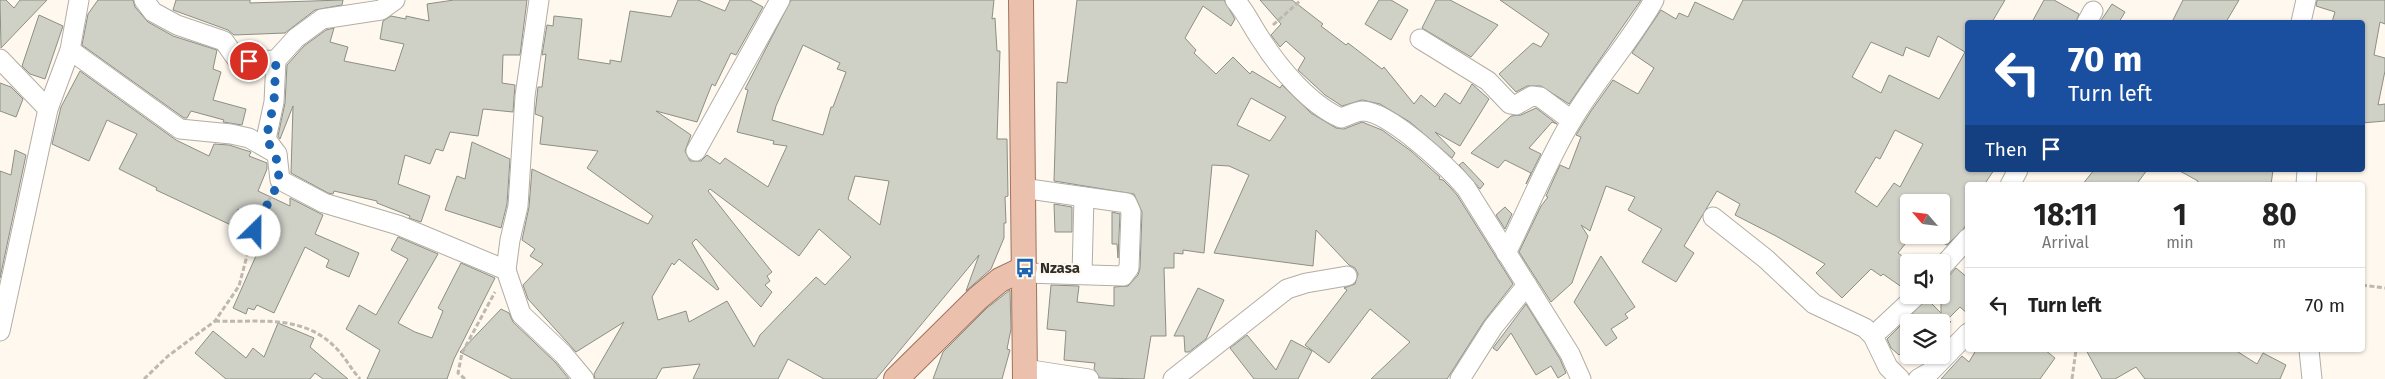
<!DOCTYPE html>
<style>
:root{--surface:#fff;--page:#f2f2f2;--text:#222;--muted:#767676;--line:#e0e0e0}
body{margin:0;font-family:"Fira Sans",sans-serif;background:var(--page);color:var(--text);height:100vh;display:flex;flex-direction:column;font-size:19px;white-space:nowrap}
*{box-sizing:border-box;margin:0}
p{font-size:16px;color:var(--muted)}
.icon{flex:none;width:28px;height:28px;fill:none;stroke:currentColor;stroke-width:2;stroke-linecap:round;stroke-linejoin:round}
.map{position:relative;flex:1;overflow:hidden}
.side{position:absolute;left:1965px;top:182px;width:400px;height:170px;display:flex;flex-direction:column;background:var(--surface);border-radius:5px;box-shadow:0 1px 4px #0004}
.side>*{flex:none}
.guide{position:absolute;left:1965px;top:20px;width:400px;height:152px;border-radius:5px;box-shadow:0 1px 4px #0004;background:#1a4fa0;color:#fff;overflow:hidden}
.needle{width:32px;rotate:298deg}
.controls{position:absolute;left:1900px;top:194px;display:grid;gap:10px}
.controls a{display:grid;place-items:center;width:50px;height:50px;border-radius:5px;background:var(--surface);box-shadow:0 1px 4px #0004;font-size:25px}
.pin{position:absolute;display:grid;place-items:center;width:42px;height:42px;color:#fff;margin:-21px;border:2px solid #fff;border-radius:50%;box-shadow:0 1px 5px #0007}
.me{position:absolute;width:55px;margin:-28px;rotate:23deg;stroke-linejoin:round;filter:drop-shadow(0 0 4px #0008)}
.turn{display:flex;align-items:center;gap:18px;height:105px;padding:0 20px;font-size:22px}
.turn .icon{width:65px;height:65px;stroke-width:2.5}
.turn b{display:block;font-size:35px;line-height:42px}
.then{display:flex;align-items:center;height:48px;padding:0 20px;background:#0003;gap:10px;font-size:19px}
.eta{display:flex;justify-content:space-evenly;align-items:center;height:85px;text-align:center}
.eta b{font-size:30px;font-weight:700;line-height:35px}
ul{padding:0;list-style:none}
li{display:flex;align-items:center;gap:15px;height:75px;padding:0 20px;border-top:1px solid var(--line)}
li div{flex:1}
li b{display:block;font-size:19px}
li em{font-style:normal}
.map>svg:first-child{display:block}
.building{fill:#cfd1c7;stroke:#8d8f85;fill-rule:evenodd}
.lines{fill:none;stroke-linecap:round;stroke-linejoin:round}
.minor-casing{stroke:#b3ada4;stroke-width:21}
.major-casing{stroke:#a0725c;stroke-width:26}
.path{stroke:#bdb8b0;stroke-width:3;stroke-dasharray:5 2.5;stroke-linecap:butt}
.minor{stroke:#fff;stroke-width:19}
.major{stroke:#ebc0ad;stroke-width:24}
.route{stroke:#1b63b3;stroke-width:9;stroke-dasharray:0 16.2}
.labels{text-anchor:middle;stroke-width:4.5;stroke-linejoin:round;paint-order:stroke}
.poi-label{font-size:15px;font-weight:bold;fill:#302e2a;stroke:#fef8ee;text-anchor:start}
</style>
<div class="map">
<svg width="2385" height="379" viewBox="0 0 2385 379">
<rect width="100%" height="100%" fill="#fef8ee"/>
<g class="building">
<path d="M0,0H6L14,8L20,0H47L1,48Z"/>
<path d="M98,0H133L135,7L148,22L173,36L217,50L213,69L221,72L213,100L246,109L242,125L223,122L224,120L191,111L187,118H184L82,45L88,14Z"/>
<path d="M176,0H250V3L343,0L342,5L315,10L285,33L234,35L228,30L173,10Z"/>
<path d="M454,0H527L520,55H503L502,83L515,85L513,112L483,109L478,136L450,132L443,151L436,149L430,164L405,155L398,184L430,196L421,222L409,218L410,216L377,203V201L334,191L333,194L328,193L291,173L293,106L280,139L278,136L285,103L287,65L304,46L326,30L334,28L330,42L348,47L344,61L395,71L404,44L380,39L383,21L391,16L406,19V16L429,21L427,4Z"/>
<path d="M678,0H698L725,11L730,0H750L763,7L736,55L731,53L715,86L712,84L697,122L656,111L691,135L685,151L690,161H701L707,155L720,164L725,158L768,187L787,146L773,144L774,141L737,132L748,90L745,89L791,0H994L992,19L995,18L997,51H1000L997,139H1007L1008,196L1005,197L1006,223H1004V238L991,269L966,291L979,255L876,379H824L788,359L778,379H693L700,364L662,368L656,379H595L594,374L624,322L576,352L528,299L523,285L543,264L530,256L535,249L522,240L529,207L532,169L648,224L653,216L587,168L598,151L540,144L543,117L535,114L538,87H542L546,54L542,55L547,25L553,26L554,16L582,19L578,59L610,64V60L621,62L630,11L671,17ZM803,45L840,63L837,69L846,72L833,107H831L823,135L772,120L776,106ZM855,176L889,181L880,225L848,199ZM710,189L799,256L819,229L851,257L825,285L816,277L760,335L754,347L727,301L689,322L686,311L658,320L652,297L672,263L674,265L679,259L717,290L719,289L692,243L696,239L761,307L772,292L765,285L770,281L767,276L772,272L708,191Z"/>
<path d="M1077,0H1224L1235,19L1231,26L1203,6L1185,38L1196,50L1194,53L1216,74L1233,57L1250,74L1252,71L1280,88L1282,85L1311,113L1336,128L1344,129L1362,122L1382,130L1411,151L1440,177L1439,179L1443,180L1450,187L1457,195L1513,284L1484,321L1447,379H1371L1410,342L1370,309L1329,363L1305,345L1347,290L1344,288L1355,284L1358,274L1355,268L1349,265L1316,230L1313,266L1214,253L1249,175L1229,166L1212,165L1204,253L1183,250V254L1174,253V268H1164L1166,336H1151L1144,379L1100,378L1094,369L1095,363L1064,360L1066,331L1047,329L1051,285L1079,286L1077,302L1114,306V287L1128,286L1138,275L1140,268L1142,212L1134,194L1054,181L1057,82L1067,83ZM1251,98L1286,117L1270,141L1237,125Z"/>
<path d="M1260,0H1292L1323,24L1321,26L1346,45L1348,43L1382,69L1384,67L1414,104L1421,95L1435,107L1445,93L1460,104L1472,84L1489,99L1460,146L1435,132L1455,153L1452,158L1410,122L1380,104L1362,100L1342,106L1325,95L1298,70L1305,58L1286,41L1280,47L1271,35L1281,24Z"/>
<path d="M1379,0H1391L1408,10L1391,40L1365,24Z"/>
<path d="M1436,0H1450L1498,25L1471,57L1422,28Z"/>
<path d="M1500,0H1641L1569,104L1541,86H1527L1516,92L1499,74L1533,43L1541,47L1549,34Z"/>
<path d="M1743,0H2005L1992,22H1968V170H1994L1984,185H1968V222L1964,228L1947,245L1941,242V202H1909V239L1898,253L1909,261V287L1906,290L1883,274L1881,276L1871,269L1842,298L1816,273L1825,264L1776,236L1735,215L1740,204L1717,191L1684,246L1694,253L1676,282L1642,262L1662,229L1628,210L1635,197L1606,186L1590,231L1581,225L1588,236L1572,283L1551,302L1519,252L1541,206L1548,197L1546,196L1560,165L1569,169L1581,137L1576,135L1591,111L1613,80L1638,94L1654,68L1632,53L1661,10L1676,19L1679,13L1688,17L1695,2L1733,20ZM1938,36L1965,52L1939,99L1889,75L1881,93L1852,77L1871,42L1903,56L1906,47L1929,57ZM1895,130L1923,144L1900,187L1894,183L1877,207L1855,192L1876,157L1880,159Z"/>
<path d="M2044,0H2054L2079,14L2076,22H2032Z"/>
<path d="M2183,0H2239L2226,22H2172Z"/>
<path d="M2317,0H2385V24L2380,22L2374,55L2385,58V71L2378,105L2385,104V121L2362,123V22H2332L2335,12L2316,6Z"/>
<path d="M2112,4L2125,12L2119,22H2100Z"/>
<path d="M39,15L63,26L45,79L30,74L22,66Z"/>
<path d="M80,71L176,140L209,156L214,144L229,145L251,152L249,156L267,163V169L258,191L290,206V198L323,215L315,234L359,253L349,277L326,267L329,260L305,247L274,313L257,305L254,310L248,308L246,314L233,308L270,224L238,209L231,225L156,190L157,188L119,169L137,134L111,122L107,120L89,161L52,144L61,107Z"/>
<path d="M0,83L11,87L23,99L16,117L0,111Z"/>
<path d="M1536,108L1557,124L1552,122L1529,148L1541,154L1526,184L1531,173L1505,160L1498,168L1471,153L1511,116L1521,115Z"/>
<path d="M472,142L510,159L507,204L501,228L445,210L457,176L465,179Z"/>
<path d="M15,150L26,155L0,278V171L11,175Z"/>
<path d="M1463,162L1484,184L1480,189L1459,165Z"/>
<path d="M2094,170H2147L2136,185H2082Z"/>
<path d="M2178,170H2273L2271,185H2196L2198,181Z"/>
<path d="M1054,204L1072,207V232H1055Z"/>
<path d="M1505,207L1512,214L1505,229L1496,215Z"/>
<path d="M1112,212L1120,214L1118,258L1117,244H1112Z"/>
<path d="M398,237L438,254L398,323L415,332L432,338L443,311L438,308L461,263L495,278L454,359L447,379H367L380,350L346,329L359,305L376,315L408,259L391,250Z"/>
<path d="M1601,256L1635,307L1625,314L1628,318L1611,329L1617,338L1606,346L1574,302Z"/>
<path d="M1956,268L1968,278V314L1960,307L1948,319L1951,322H1945L1941,327V322H1909V345L1899,355L1891,348L1887,339L1927,299L1941,313V279L1949,276Z"/>
<path d="M1198,288L1224,300L1206,339L1189,352H1185L1184,336H1174Z"/>
<path d="M1010,290L1011,329L1007,349L1010,350L1002,379H933L943,352L987,308Z"/>
<path d="M1526,304L1560,359L1566,373L1558,378L1551,366L1536,375L1511,333L1497,351L1493,348Z"/>
<path d="M501,309L509,313L513,322L555,362L569,379H512L460,352Z"/>
<path d="M278,323L314,338L310,347L348,379H323L315,373L310,379H226L195,353L213,331L246,358L253,348L264,357Z"/>
<path d="M1247,335L1276,370L1291,340L1312,351L1298,379H1254L1230,348Z"/>
<path d="M1976,350H2045L2055,358L2040,379H1941L1962,356L1969,362Z"/>
<path d="M2086,350H2235L2257,364L2263,353L2286,365L2280,379H2145L2136,367L2115,379H2102Z"/>
</g>
<g class="lines">
<defs>
<g id="minor">
<path d="M144,0L153,12L177,25L224,41L238,61L276,60L296,38L322,19L381,10L395,0"/>
<path d="M1235,0C1246,12 1251,25 1260,38C1278,67 1310,105 1341,118C1348,116 1356,111 1363,111C1390,112 1449,168 1466,188L1570,354L1581,379"/>
<path d="M2087,22L2093,11"/>
<path d="M2301,22L2306,0"/>
<path d="M1420,39L1488,81L1510,104L1516,105L1532,96L1540,97L1571,120"/>
<path d="M70,50L180,129L231,134L249,138L277,154L280,180L324,203L398,225L506,270L521,314L563,354L584,379"/>
<path d="M0,59L48,109"/>
<path d="M276,60L274,102L266,139L277,154"/>
<path d="M696,151L780,0"/>
<path d="M2010,185L2018,170"/>
<path d="M2306,185L2307,170"/>
<path d="M1022,188L1127,203L1131,212L1129,268L1123,276L1025,273"/>
<path d="M1713,217L1766,259L1814,304L1865,328L1873,336L1888,367L1900,379"/>
<path d="M1506,253C1528,210 1547,161 1572,120C1597,78 1630,42 1654,0"/>
<path d="M1941,268L1968,238"/>
<path d="M506,270L510,240L518,206L525,96L539,0"/>
<path d="M1082,274L1084,197"/>
<path d="M0,331L48,109L70,50L79,0"/>
<path d="M1873,336L1917,295"/>
<path d="M2309,350L2312,379"/>
<path d="M1025,369L1089,379"/>
<path d="M1173,379L1287,289L1306,283L1347,276"/>
<path d="M1460,379L1493,327L1527,285"/>
<path d="M1918,379L1930,372L1968,333"/>
</g>
<g id="major">
<path d="M1021,0L1025,379"/>
<path d="M896,379L978,298L1000,280L1025,268"/>
</g>
</defs>
<use href="#minor" class="minor-casing"/>
<use href="#major" class="major-casing"/>
<g class="path">
<path d="M1273,25L1301,0"/>
<path d="M2362,285L2385,288"/>
<path d="M215,321C258,323 302,313 336,348C345,357 351,369 360,379"/>
<path d="M144,379L168,356L215,321L239,286L249,248L261,214L272,195"/>
<path d="M465,379L458,373L462,353L495,292"/>
<path d="M2072,379L2076,350"/>
</g>
<use href="#minor" class="minor"/>
<use href="#major" class="major"/>
</g>
<g class="lines">
<path class="route" d="M249,61L276,60L274,102L266,139C294,181 269,192 255,231"/>
</g>
<defs>
<symbol id="bus-bare" viewBox="-9 -9 18 18"><path d="M-5-6H5V4H4V6H2V4H-2V6H-4V4H-5ZM-3.5-4V0h7V-4ZM-3.5 1.2v1.5H-2V1.2ZM2 1.2v1.5H3.5V1.2Z" fill="#1b63b3" stroke="#fef8ee" stroke-width="2.5" paint-order="stroke"/></symbol>
</defs>
<g fill-rule="evenodd">
<use href="#bus-bare" x="1011" y="254" width="28" height="28"/>
</g>
<g class="labels">
<g class="poi-label">
<text x="1040" y="273">Nzasa</text>
</g>
</g>
</svg>
<div class="controls">
<a><svg class="needle" viewBox="-14 -14 28 28"><path d="M0-13l5 13h-10z" fill="#e53935"/><path d="M0 13l5-13h-10z" fill="#767676"/></svg></a>
<a><svg class="icon" aria-label="sound" viewBox="0 0 24 24"><path d="M4 9h4l5-4v14l-5-4H4zM17 9q2 3 0 6"/></svg></a>
<a><svg class="icon" aria-label="layers" viewBox="0 0 24 24"><path d="M12 4l9 5-9 5-9-5zM3 14l9 5 9-5"/></svg></a>
</div>
<div class="pin" style="left:249px;top:61px;background:#d93025"><svg class="icon" aria-label="arrive" viewBox="0 0 24 24"><path d="M6 21V4h12l-3 4 3 4H6"/></svg></div>
<svg class="me" style="left:255px;top:231px" viewBox="-20 -20 40 40"><circle r="19" fill="#fff"/><path d="M0-13L10 11 0 6-10 11z" fill="#1b63b3"/></svg>
<div class="guide">
<div class="turn"><svg class="icon" aria-label="left" viewBox="0 0 24 24"><path d="M17 20v-9H6M10 6l-5 5 5 5"/></svg><div><b>70 m</b>Turn left</div></div>
<div class="then">Then<svg class="icon" aria-label="arrive" viewBox="0 0 24 24"><path d="M6 21V4h12l-3 4 3 4H6"/></svg></div>
</div>
<section class="side">
<div class="eta">
<div><b>18:11</b><p>Arrival</p></div>
<div><b>1</b><p>min</p></div>
<div><b>80</b><p>m</p></div>
</div>
<ul>
<li><svg class="icon" aria-label="left" viewBox="0 0 24 24"><path d="M17 20v-9H6M10 6l-5 5 5 5"/></svg><div><b>Turn left</b></div><em>70 m</em></li>
</ul>
</section>
</div>
